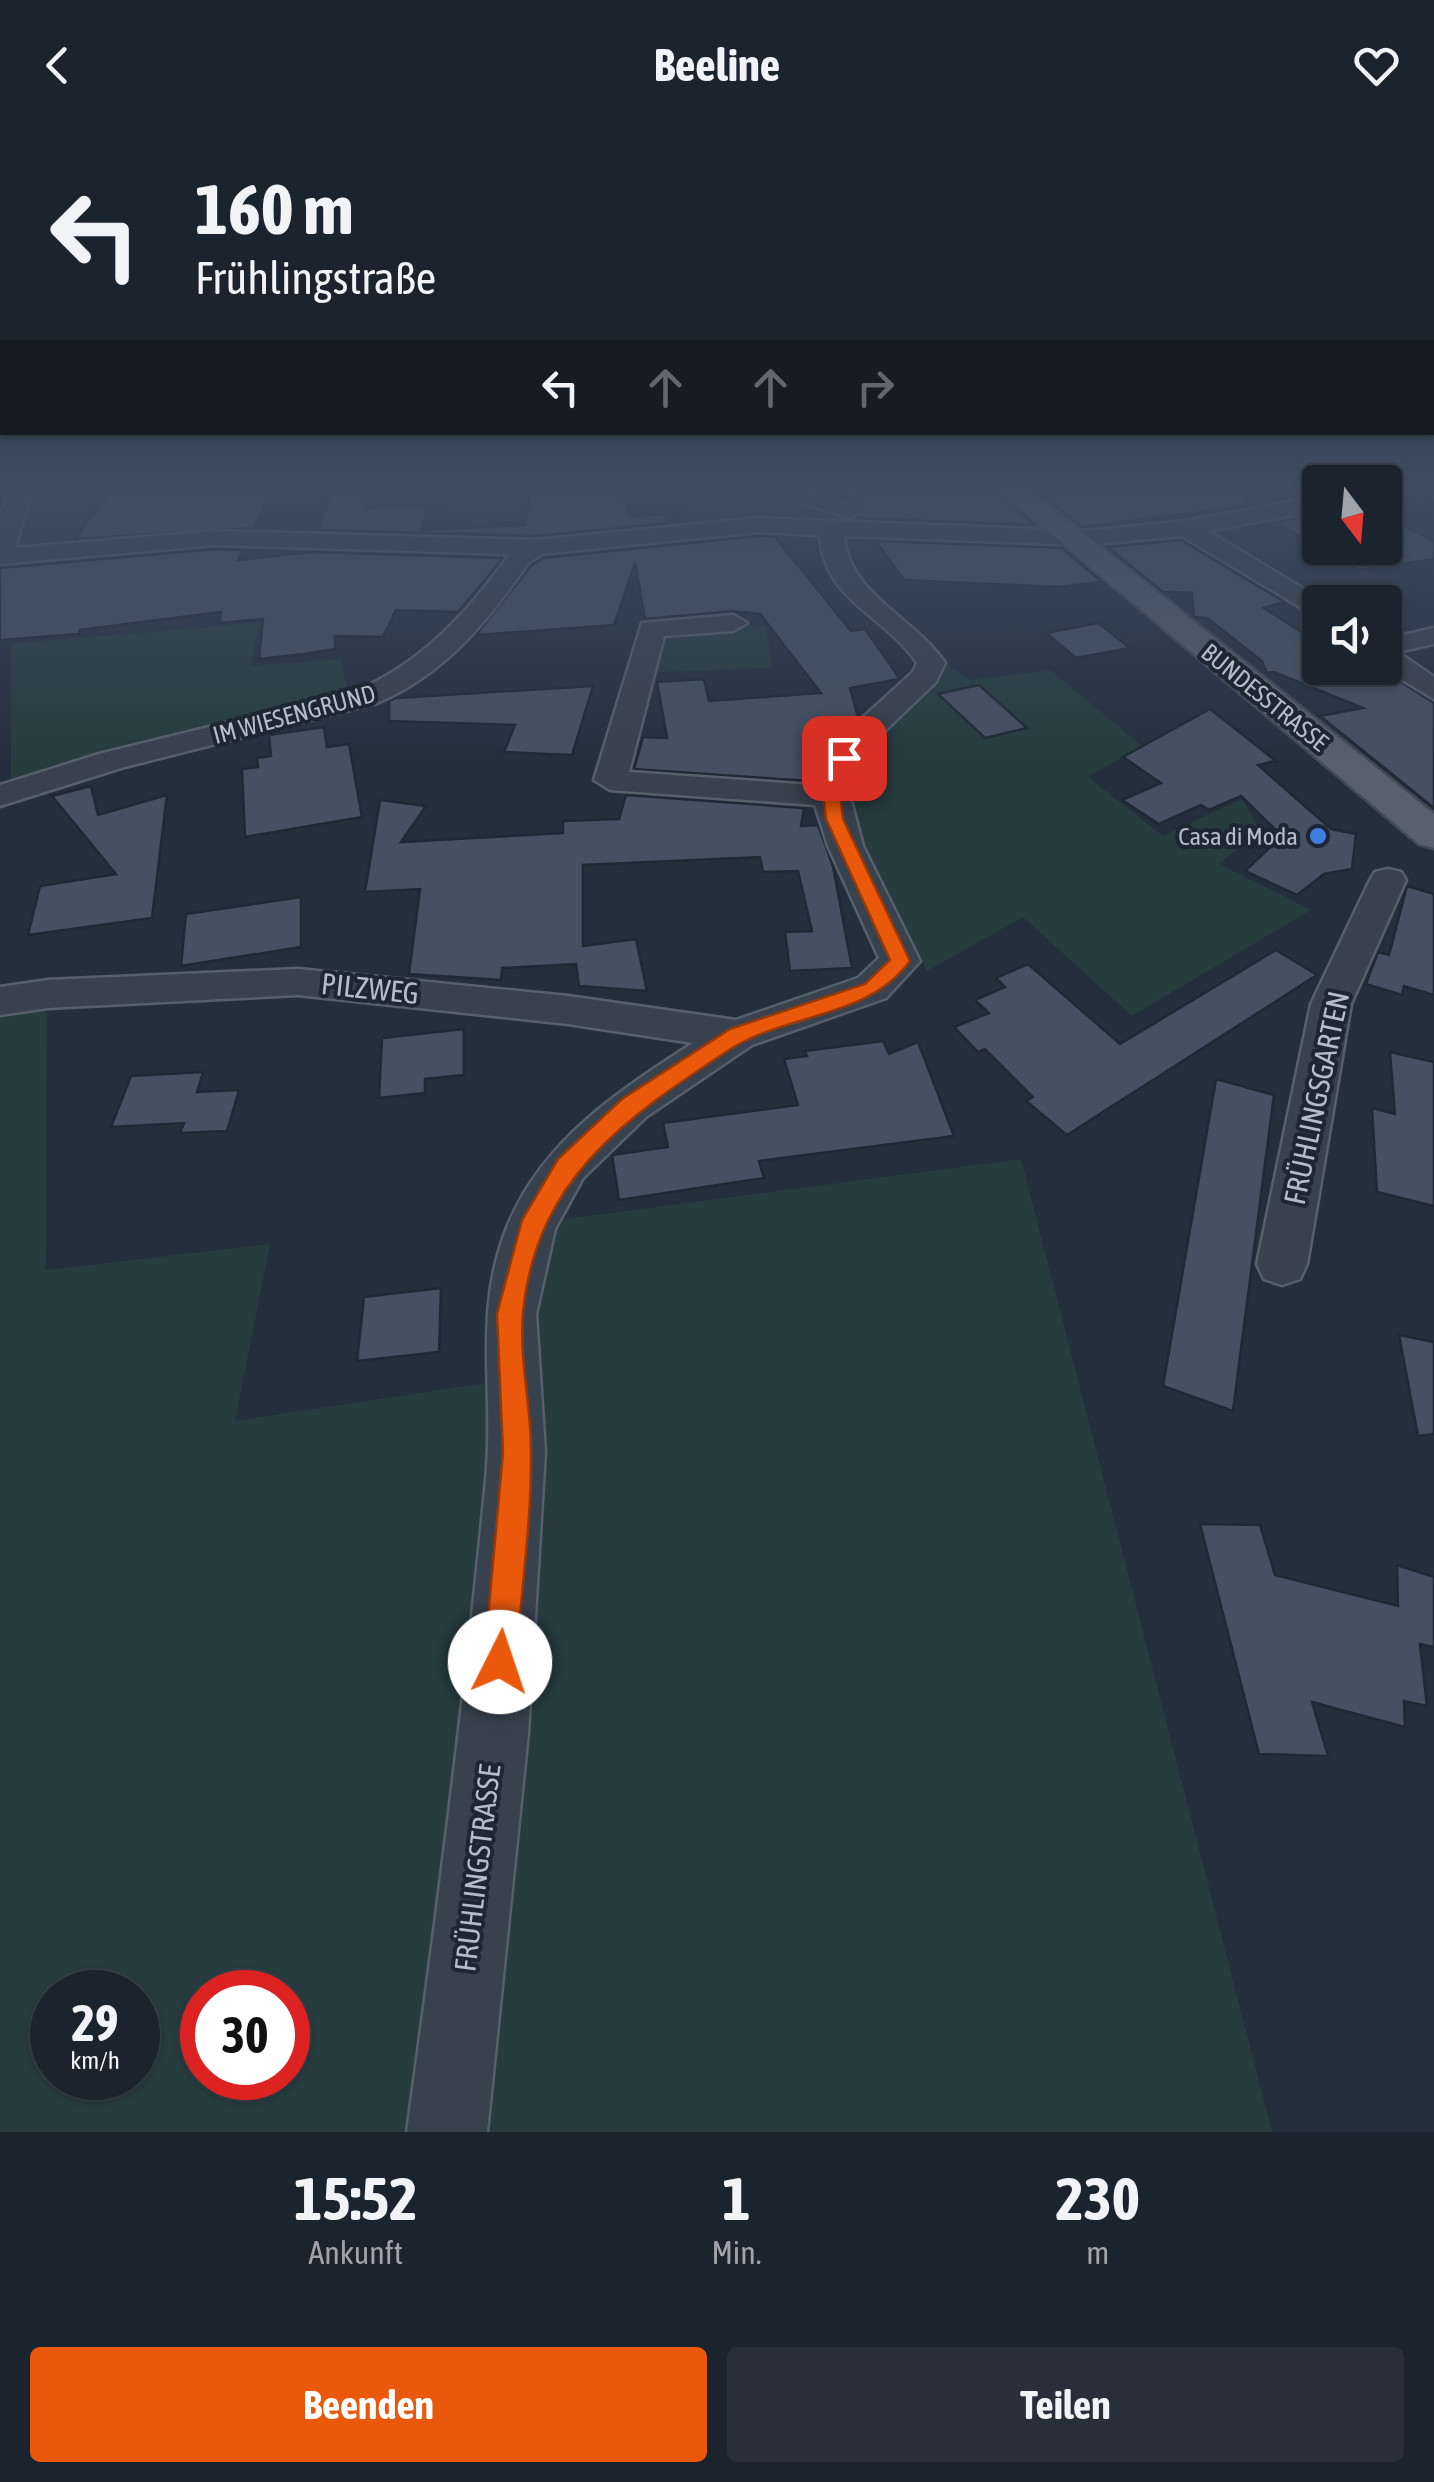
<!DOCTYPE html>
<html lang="de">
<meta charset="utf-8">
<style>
:root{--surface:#1b232e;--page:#282f3a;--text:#f1f3f6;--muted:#a0a4aa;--line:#39404a;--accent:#ea580c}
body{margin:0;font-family:"Asap Condensed",sans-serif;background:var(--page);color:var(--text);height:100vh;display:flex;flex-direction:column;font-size:38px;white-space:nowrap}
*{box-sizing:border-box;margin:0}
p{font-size:32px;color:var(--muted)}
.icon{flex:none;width:55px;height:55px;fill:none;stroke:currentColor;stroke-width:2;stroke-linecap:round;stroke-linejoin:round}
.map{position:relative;height:2002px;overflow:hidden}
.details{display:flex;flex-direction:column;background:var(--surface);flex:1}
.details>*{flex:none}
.hud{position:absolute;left:0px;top:0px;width:1435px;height:305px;box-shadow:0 2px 8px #0004,0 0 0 2px var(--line);background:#1b232e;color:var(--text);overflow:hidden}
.needle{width:65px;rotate:164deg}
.controls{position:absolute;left:1302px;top:335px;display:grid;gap:20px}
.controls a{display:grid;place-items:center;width:100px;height:100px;border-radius:10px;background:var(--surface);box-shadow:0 2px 8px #0004,0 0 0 2px var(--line);font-size:50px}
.speed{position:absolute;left:30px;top:1840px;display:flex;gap:20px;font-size:50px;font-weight:700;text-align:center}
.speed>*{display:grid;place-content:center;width:130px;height:130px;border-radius:50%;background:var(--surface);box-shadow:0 2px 8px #0004,0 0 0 2px var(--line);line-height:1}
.speed small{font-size:25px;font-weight:400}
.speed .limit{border:15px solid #d22;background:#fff;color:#111}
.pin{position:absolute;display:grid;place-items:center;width:85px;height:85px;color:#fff;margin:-42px;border-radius:20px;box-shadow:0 5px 15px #0006}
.me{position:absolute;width:110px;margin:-55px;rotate:4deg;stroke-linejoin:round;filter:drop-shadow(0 0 8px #0008)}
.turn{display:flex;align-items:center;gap:35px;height:210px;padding:0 30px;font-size:45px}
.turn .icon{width:130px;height:130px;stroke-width:2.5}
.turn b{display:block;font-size:70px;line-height:85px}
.lanes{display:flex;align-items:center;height:95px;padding:0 30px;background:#0003;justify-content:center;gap:50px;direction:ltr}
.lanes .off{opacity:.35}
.eta{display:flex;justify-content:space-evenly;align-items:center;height:170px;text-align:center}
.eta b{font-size:60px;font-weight:700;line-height:70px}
.primary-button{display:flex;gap:20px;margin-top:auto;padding:20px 30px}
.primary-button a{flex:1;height:115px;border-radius:10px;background:var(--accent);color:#fff;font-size:40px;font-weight:700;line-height:115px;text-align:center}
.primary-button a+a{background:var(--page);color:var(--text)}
header{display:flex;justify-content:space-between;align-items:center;height:130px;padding:0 30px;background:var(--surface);font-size:45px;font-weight:700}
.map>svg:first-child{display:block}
.green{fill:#263c3f;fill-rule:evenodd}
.building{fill:#455162;stroke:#1f2835;stroke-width:2.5}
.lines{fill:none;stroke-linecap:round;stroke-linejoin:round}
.minor-casing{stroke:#565f6c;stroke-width:5}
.primary-casing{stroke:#414a57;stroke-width:5}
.minor{fill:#38414e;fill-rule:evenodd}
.primary{fill:#56606e;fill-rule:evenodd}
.route{fill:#ea580c;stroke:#983908;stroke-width:2.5}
.shop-dot{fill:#3f7fe0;stroke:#1d2633;stroke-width:4}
.labels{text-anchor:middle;stroke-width:8;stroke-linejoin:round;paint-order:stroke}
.far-street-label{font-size:25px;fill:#b4bcc9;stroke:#1d2633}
.far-poi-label{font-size:25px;fill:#b4bcc9;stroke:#1d2633;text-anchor:end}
.street-label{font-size:30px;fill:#b4bcc9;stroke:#1d2633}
</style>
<header><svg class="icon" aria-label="back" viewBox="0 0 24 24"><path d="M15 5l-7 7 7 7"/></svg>Beeline<svg class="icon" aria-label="heart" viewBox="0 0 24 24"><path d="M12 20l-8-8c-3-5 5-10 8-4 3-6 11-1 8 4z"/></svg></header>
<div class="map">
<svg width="1434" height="2002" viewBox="0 0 1434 2002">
<rect width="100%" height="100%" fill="#242f3e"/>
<g class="green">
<path d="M105,352L69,417L1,426L22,359Z"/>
<path d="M310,352H529V357L523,391H437L448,360L310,366Z"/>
<path d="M676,352H733L838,384L832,393L690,398Z"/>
<path d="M259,493L251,536L341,529L349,571L11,662V514Z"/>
<path d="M766,495L772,538L655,542L662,504Z"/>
<path d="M938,530L970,550L1050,540L1142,616L1088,647L1163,706L1242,669L1260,701L1219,734L1311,780L1132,886L1023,787L927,841L858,700L848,651Z"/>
<path d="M47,873L46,1140L270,1114L235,1291L486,1253L550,1091L1021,1029L1272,2002H0V879ZM52,1862H138V1948H52ZM202,1862H288V1948H202Z"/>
</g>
<g class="building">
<path d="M117,352H277L254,398L75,409Z"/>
<path d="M334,352H372L366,378L429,377L420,400L525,395L530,366L622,359L630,387L664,384L669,393L536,406L318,400Z"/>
<path d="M883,352H986L1035,395L860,388L864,379L838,359L887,357Z"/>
<path d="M1026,352H1244L1245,376L1082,397Z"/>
<path d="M1320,384V418H1385V401L1407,397L1434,411V429L1359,440L1275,392Z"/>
<path d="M758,406H774L851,501L865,499L900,549L850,558L858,587L847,596L820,594L809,651L634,639L643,607L667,608L657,552L704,549L709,571L821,563L760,484L733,481L645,489L635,433L614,495L476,505L531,436L543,428Z"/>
<path d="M1181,410L1285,472L1264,478L1320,514V538H1379L1434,573V678L1320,586L1363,578L1274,542L1267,543L1262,531L1207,488L1194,487L1192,463L1163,462L1107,417Z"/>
<path d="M876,411L1062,418L1102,452L1059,457L904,450Z"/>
<path d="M215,419L243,420L238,430L312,422L503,428L458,482L396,480L383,507L335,506V519L304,524L259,529L263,489L219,493L221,482L80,500L79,504L0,510V438Z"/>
<path d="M1098,493L1130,518L1076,528L1046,503Z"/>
<path d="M979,555L1027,598L985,608L938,564Z"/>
<path d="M593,556L572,625L504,622L515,595L389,591V571L396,568Z"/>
<path d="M1210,579L1276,631L1258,635L1331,699L1356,704L1352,739L1324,744L1297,765L1245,741L1282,706L1241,666L1209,680L1201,675L1159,694L1122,670L1161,653L1123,627Z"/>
<path d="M324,597L327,617L349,614L362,687L245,707L242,639L258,637L257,628L271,626L269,605Z"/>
<path d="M91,656L98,685L167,665L152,788L28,805L40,756L116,744L52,666Z"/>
<path d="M626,665L804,678L801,696L818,695L833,736L852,838L790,841L785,802L812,801L798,741L763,742L760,727L583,735V816L636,809L647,861L579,856L576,834L502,838L501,850L409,844L420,759L365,762L380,670L426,676L401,712L563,703V691L619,689Z"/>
<path d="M1407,756L1434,764V865L1404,856L1402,865L1366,854L1378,822L1389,825Z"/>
<path d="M301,767V817L181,836L186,784Z"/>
<path d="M1276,820L1317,845L1067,1005L1026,971L1033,967L985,919L978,922L954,897L989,883L975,870L1005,857L996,848L1028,834L1120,914Z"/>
<path d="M464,899V945L425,949V963L379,968L382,908Z"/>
<path d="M883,911L889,924L918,912L954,1006L759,1031L764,1048L619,1070L612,1025L668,1017L663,993L798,975L784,929L807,926L805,921Z"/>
<path d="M1390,922L1434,932V1076L1377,1062L1372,978L1395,984Z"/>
<path d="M203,942L197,962L239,960L227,1001L180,1003L184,993L111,997L131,946Z"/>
<path d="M1216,949L1274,965L1233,1281L1163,1256Z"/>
<path d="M441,1158L439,1222L357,1231L364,1167Z"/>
<path d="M1399,1205L1434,1212V1304L1418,1306Z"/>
<path d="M1200,1394L1260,1395L1275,1445L1398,1476L1397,1435L1434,1447V1517L1420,1514L1427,1576L1404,1571L1405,1597L1312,1572L1328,1626L1259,1624Z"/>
</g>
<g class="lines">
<defs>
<g id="minor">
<path d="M12,352H34L15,418L215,401L536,410L758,388L1086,401L1186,391L1320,366V380L1208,401L1325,472H1320V489L1182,406L1086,415L844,406C849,465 914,487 945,533L936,552L870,615L845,648L863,716L920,831L886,868L752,915L646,987L583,1048L555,1099L536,1184L545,1322L528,1603L487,2002H407C437,1784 465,1568 486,1349C495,1260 472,1182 508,1095C543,1010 619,961 693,913L568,894L298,865L48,878L0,885V857L48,850L298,839L568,866L736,890L858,848L879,828L828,716L815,675L610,660L594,650L642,493L733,485L747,493L733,501L664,506L629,642L813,655V648L848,601L913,542L917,533C885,485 823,470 820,405L758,402L542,424L528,433C487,493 444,544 377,573L121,638L0,676V655L99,624L356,561C423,532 467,483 510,424L215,415L0,434V388Z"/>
<path d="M741,352H777L857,376L861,381L849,388Z"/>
<path d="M1410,352H1434V366Z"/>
<path d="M1434,498V514L1398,522L1434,547V569L1383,538L1385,509Z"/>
<path d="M1388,739L1401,742L1406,750L1351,874L1307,1134L1300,1149L1282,1155L1264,1149L1257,1134L1311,874L1370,750L1375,742Z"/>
</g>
<path id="primary" d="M990,352H1020L1434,684V718L1419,714Z"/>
</defs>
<use href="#minor" class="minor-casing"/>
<use href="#primary" class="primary-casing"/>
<use href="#minor" class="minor"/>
<use href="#primary" class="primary"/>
</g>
<linearGradient id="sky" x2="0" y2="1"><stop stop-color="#141a22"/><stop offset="0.56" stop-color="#3f4d63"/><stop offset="1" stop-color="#3f4d63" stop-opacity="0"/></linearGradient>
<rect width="1434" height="633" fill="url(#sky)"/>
<path class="route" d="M839,625L852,628L838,648L843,689L910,831C868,889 786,883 729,920C626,988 536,1048 523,1183C519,1228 531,1275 531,1320C532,1390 521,1462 516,1532L512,1544L500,1549L489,1544L484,1532L503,1322L497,1184L522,1090L558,1029L622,969L730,899L865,854L890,830L826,689L821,648Z"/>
<circle class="shop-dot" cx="1318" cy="706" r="10"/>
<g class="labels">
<g class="far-street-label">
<text transform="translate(1265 567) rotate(39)" y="9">BUNDESSTRASSE</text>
<text transform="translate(294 584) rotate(-15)" y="9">IM WIESENGRUND</text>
</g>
<g class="far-poi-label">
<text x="1298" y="715">Casa di Moda</text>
</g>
<g class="street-label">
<text transform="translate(370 859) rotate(6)" y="10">PILZWEG</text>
<text transform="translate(1317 968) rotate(-78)" y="10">FRÜHLINGSGARTEN</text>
<text transform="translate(478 1738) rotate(-83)" y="10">FRÜHLINGSTRASSE</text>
</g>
</g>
</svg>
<div class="controls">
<a><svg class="needle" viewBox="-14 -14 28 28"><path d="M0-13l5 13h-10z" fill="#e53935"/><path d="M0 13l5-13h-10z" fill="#a0a4aa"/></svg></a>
<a><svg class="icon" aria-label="sound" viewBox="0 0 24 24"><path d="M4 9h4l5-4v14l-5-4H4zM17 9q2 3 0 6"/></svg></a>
</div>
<div class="speed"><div>29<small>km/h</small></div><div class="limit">30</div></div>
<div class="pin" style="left:844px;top:628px;background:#d93025"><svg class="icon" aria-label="arrive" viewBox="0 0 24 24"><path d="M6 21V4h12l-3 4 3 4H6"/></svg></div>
<svg class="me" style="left:500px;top:1532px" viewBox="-20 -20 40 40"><circle r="19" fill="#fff"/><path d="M0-13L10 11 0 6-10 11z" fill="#ea580c"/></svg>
<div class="hud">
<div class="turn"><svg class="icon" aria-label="left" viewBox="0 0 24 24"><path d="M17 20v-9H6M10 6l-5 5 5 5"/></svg><div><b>160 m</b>Frühlingstraße</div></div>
<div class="lanes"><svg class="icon" aria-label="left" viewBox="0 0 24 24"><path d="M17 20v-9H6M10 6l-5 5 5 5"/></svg><svg class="icon off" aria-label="ahead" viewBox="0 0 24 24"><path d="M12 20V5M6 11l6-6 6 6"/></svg><svg class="icon off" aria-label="ahead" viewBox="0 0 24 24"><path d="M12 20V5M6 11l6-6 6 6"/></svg><svg class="icon off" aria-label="right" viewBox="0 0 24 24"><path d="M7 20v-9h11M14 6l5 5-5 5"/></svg></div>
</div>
</div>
<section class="details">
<div class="eta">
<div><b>15:52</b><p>Ankunft</p></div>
<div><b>1</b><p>Min.</p></div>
<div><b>230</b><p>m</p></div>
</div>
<div class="primary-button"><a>Beenden</a><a>Teilen</a></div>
</section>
